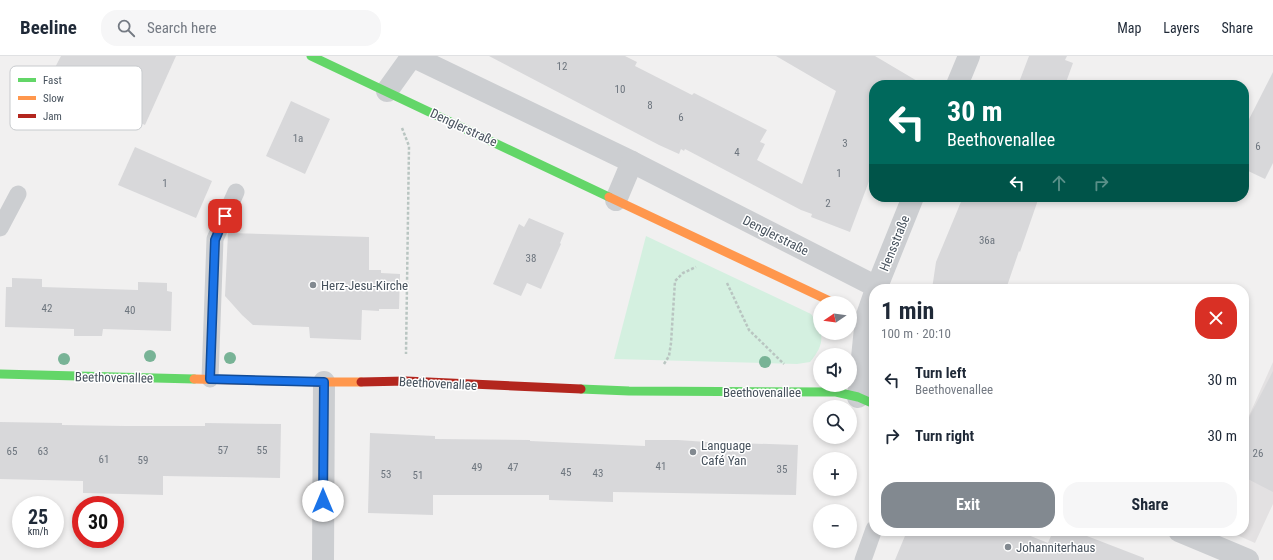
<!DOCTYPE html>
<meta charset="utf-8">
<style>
:root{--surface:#fff;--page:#f6f6f7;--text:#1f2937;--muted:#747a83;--line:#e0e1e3;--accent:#828990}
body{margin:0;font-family:"Roboto Condensed",sans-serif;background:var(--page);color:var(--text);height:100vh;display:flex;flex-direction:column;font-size:15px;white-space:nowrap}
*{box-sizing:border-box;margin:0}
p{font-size:13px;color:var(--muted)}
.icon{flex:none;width:22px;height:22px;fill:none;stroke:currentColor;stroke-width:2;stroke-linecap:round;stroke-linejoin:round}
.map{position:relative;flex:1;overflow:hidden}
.sheet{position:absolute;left:869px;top:228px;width:380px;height:252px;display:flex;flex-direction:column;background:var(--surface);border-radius:16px;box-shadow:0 2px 6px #0003}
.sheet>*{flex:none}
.guide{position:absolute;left:869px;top:24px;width:380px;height:122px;border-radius:16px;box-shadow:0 2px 6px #0003;background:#00695c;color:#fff;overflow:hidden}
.needle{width:26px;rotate:257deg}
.buttons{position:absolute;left:813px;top:240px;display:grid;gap:8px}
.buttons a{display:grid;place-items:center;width:44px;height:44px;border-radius:50%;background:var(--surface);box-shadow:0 2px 6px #0003;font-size:20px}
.speed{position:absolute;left:12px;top:440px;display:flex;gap:8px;font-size:20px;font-weight:700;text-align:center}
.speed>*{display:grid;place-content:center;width:52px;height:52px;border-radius:50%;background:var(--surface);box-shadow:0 2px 6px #0003;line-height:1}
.speed small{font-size:10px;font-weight:400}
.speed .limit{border:6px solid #d22;background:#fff;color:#111}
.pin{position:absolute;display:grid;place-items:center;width:34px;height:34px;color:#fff;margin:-17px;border-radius:8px;box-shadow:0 2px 6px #0006}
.me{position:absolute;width:44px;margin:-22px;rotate:0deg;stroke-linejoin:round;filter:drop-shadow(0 0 3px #0008)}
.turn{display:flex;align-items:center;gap:14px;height:84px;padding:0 12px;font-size:18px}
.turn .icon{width:52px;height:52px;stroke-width:2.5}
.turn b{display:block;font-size:28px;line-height:34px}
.lanes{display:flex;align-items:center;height:38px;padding:0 12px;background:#0003;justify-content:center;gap:20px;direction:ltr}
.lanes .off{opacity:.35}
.round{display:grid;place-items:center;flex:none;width:42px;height:42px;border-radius:16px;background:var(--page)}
.summary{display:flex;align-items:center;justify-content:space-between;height:68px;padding:0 12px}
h1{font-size:24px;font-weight:700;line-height:30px}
.primary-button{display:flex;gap:8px;margin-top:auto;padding:8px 12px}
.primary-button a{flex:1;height:46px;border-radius:16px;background:var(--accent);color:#fff;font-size:16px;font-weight:700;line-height:46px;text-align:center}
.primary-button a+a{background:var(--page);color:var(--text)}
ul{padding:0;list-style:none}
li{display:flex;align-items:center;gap:12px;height:56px;padding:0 12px}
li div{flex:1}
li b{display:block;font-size:15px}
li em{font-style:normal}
header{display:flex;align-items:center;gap:24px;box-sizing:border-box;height:56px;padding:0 20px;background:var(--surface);border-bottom:1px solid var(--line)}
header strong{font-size:19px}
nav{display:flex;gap:22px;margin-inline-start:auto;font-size:14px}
.search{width:280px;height:36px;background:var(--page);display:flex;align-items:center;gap:10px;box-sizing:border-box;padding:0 14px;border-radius:16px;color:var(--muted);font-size:15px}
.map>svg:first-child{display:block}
.education{fill:#e3e1e2}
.green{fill:#d4f0e0}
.building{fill:#d8d8da}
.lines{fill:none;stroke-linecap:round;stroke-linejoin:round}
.path{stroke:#b9c5c1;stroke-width:2.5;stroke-dasharray:3 2;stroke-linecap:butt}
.lane{stroke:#ccced1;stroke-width:17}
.street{stroke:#ccced1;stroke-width:22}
.fast{stroke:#63d668;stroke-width:9}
.slow{stroke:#ff974d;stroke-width:9}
.jam{stroke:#b3261e;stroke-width:9}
.tree{fill:#78b396}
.route-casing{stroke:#114b97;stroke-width:10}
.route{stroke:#1a73e8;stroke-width:7}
.poi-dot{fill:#828990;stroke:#fff;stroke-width:1.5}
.labels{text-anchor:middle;stroke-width:3;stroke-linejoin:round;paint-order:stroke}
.number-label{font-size:11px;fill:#6d757e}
.street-label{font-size:13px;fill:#47525d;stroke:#fff}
.poi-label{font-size:13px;fill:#47525d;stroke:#fff;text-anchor:start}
.key{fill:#fff;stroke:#c8cbce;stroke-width:1}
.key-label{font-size:11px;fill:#47525d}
</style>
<header>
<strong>Beeline</strong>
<div class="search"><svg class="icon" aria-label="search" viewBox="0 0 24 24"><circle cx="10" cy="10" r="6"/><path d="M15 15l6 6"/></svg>Search here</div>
<nav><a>Map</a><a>Layers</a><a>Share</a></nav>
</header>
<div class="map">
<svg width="1273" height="504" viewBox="0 0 1273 504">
<rect width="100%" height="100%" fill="#f1f0f0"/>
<path class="education" d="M1273,306V448L1255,487L1228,475H1244V371Z"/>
<path class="green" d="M646,180L811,258C825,277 825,288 810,306L797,308L614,303Z"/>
<g class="building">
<path d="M61,0H176L145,69L93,46L49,23Z"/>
<path d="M489,0H625L637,6L635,10L692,39L694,37L767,74L760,86L765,88L757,104L802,128L836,35L776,0H875L924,29H874V112L850,176L811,161L812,158L801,154L685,93L684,95L681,93L679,98L659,89Z"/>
<path d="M1029,0H1067L1065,4L1073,7L1065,29H1018Z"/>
<path d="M1273,16V107L1265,123L1244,113V73Z"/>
<path d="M291,45L330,63L305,118L266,100Z"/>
<path d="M135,91L212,125L196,162L118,129Z"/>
<path d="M963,141H1039L1020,196L1019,195L1006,233H932L936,206Z"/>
<path d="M529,162L564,177L560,187L561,188L541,233L527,227L521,240L493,228L519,168L524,171Z"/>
<path d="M228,177L369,181V214H381V217L400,218L399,253H379V255L362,254L361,284L310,282L309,271L253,269L242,259L225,240Z"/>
<path d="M12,222L42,223V231L138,234V226L167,227V235L172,236L171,275L103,273L102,280H74V273L5,271L6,231H12Z"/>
<path d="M1273,315V436L1244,421V371Z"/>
<path d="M0,366L62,367V369L125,370H205V367L281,368L280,422L163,420V439L83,437V425L0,423Z"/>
<path d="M370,377L435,380V383L530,384V385L645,390V384H678L735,388V387L798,389L796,439L613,436V446L549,444V439H433V459L368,457Z"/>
<path d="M907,475H1018L1048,487L1053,475H1074L1144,502V504H895Z"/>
</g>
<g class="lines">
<g class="path">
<path d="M402,72L409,90L406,298"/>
<path d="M727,227L749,274L784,308"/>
<path d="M664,308L669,300L671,287L675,225L683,217L696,211"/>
</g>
<g class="lane">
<path d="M0,172L18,138"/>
<path d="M210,323L215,183L236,136"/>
<path d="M863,504L874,473"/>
</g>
<g class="street">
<path d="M957,29L969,0"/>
<path d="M387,35L412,0L632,106L877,231"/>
<path d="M616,144L632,106"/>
<path d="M876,233L913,141"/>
<path d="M858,341L866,262L874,239"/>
<path d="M1179,475L1248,504"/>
<path d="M323,504L324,326"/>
</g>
<g class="fast">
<path d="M311,0L609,141"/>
<path d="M0,318L194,323"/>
<path d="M581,333L629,335L836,336L858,341L874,348"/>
</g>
<g class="slow">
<path d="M609,141L834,247"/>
<path d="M194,323L324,326H361"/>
</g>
<path class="jam" d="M361,326L406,325L581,333"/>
</g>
<g class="tree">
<circle cx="150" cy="300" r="6"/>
<circle cx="230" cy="302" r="6"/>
<circle cx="64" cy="303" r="6"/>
<circle cx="765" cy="306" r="6"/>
</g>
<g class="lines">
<defs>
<path id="route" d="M225,160L215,184L210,323L324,326L323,445"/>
</defs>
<use href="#route" class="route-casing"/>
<use href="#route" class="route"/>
</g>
<g class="poi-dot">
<circle cx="313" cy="229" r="4"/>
<circle cx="693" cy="396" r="4"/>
<circle cx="1008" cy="491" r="4"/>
</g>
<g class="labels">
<g class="number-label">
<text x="562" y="14">12</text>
<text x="620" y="37">10</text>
<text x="650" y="53">8</text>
<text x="681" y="65">6</text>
<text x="298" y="86">1a</text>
<text x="845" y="91">3</text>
<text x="1258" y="94">6</text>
<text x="737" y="100">4</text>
<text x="839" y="121">1</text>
<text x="165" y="131">1</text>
<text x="828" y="151">2</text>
<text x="987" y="188">36a</text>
<text x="531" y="206">38</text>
<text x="47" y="256">42</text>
<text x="130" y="258">40</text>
<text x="223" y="398">57</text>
<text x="262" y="398">55</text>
<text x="12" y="399">65</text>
<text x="43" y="399">63</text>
<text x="1258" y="401">26</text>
<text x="104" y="407">61</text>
<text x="143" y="408">59</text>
<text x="661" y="414">41</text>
<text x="477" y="415">49</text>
<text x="513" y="415">47</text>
<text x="782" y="417">35</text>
<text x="566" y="420">45</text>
<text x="598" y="421">43</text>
<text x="386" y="422">53</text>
<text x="418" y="423">51</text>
</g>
<g class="street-label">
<text transform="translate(464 71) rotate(25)" y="5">Denglerstraße</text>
<text transform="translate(776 179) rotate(27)" y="5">Denglerstraße</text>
<text transform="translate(894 187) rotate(-68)" y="5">Hensstraße</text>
<text transform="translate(114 321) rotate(1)" y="5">Beethovenallee</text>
<text transform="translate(438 327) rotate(3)" y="5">Beethovenallee</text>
<text x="762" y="341">Beethovenallee</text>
</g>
<g class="poi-label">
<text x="321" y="234">Herz-Jesu-Kirche</text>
<text x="701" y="394">Language<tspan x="701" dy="15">Café Yan</tspan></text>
<text x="1016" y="496">Johanniterhaus</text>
</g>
</g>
<rect x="10" y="10" width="132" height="64" rx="6" class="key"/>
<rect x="18" y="22" width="18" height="4" fill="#63d668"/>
<rect x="18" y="40" width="18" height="4" fill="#ff974d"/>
<rect x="18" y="58" width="18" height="4" fill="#b3261e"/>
<g class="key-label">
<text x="43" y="28">Fast</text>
<text x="43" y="46">Slow</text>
<text x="43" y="64">Jam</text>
</g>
</svg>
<div class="buttons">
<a><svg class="needle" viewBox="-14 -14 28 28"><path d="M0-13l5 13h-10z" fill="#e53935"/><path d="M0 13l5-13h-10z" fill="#747a83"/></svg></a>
<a><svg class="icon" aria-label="sound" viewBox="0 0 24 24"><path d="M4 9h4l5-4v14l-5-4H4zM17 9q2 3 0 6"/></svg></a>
<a><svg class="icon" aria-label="search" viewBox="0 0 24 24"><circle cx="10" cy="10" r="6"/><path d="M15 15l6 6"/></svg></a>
<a>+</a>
<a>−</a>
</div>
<div class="speed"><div>25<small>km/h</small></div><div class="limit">30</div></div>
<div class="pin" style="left:225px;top:160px;background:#d93025"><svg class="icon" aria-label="arrive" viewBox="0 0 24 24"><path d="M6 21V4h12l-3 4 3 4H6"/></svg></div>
<svg class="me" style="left:323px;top:445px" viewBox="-20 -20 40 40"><circle r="19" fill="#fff"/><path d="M0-13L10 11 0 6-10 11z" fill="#1a73e8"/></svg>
<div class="guide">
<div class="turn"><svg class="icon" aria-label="left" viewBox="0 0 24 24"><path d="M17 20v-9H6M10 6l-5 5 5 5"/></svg><div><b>30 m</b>Beethovenallee</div></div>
<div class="lanes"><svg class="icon" aria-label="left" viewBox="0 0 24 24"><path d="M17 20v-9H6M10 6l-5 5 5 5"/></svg><svg class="icon off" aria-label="ahead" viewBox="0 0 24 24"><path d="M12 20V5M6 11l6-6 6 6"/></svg><svg class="icon off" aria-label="right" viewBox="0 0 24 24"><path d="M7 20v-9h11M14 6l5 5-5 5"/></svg></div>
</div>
<section class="sheet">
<div class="summary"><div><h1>1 min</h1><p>100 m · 20:10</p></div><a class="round" style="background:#d93025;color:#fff"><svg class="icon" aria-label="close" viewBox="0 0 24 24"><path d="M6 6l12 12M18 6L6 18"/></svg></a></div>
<ul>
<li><svg class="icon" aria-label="left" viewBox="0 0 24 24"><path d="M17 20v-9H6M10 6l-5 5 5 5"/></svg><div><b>Turn left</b><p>Beethovenallee</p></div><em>30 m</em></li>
<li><svg class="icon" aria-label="right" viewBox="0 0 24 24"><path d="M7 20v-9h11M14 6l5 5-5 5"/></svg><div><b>Turn right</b></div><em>30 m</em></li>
</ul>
<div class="primary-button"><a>Exit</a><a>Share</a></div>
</section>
</div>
